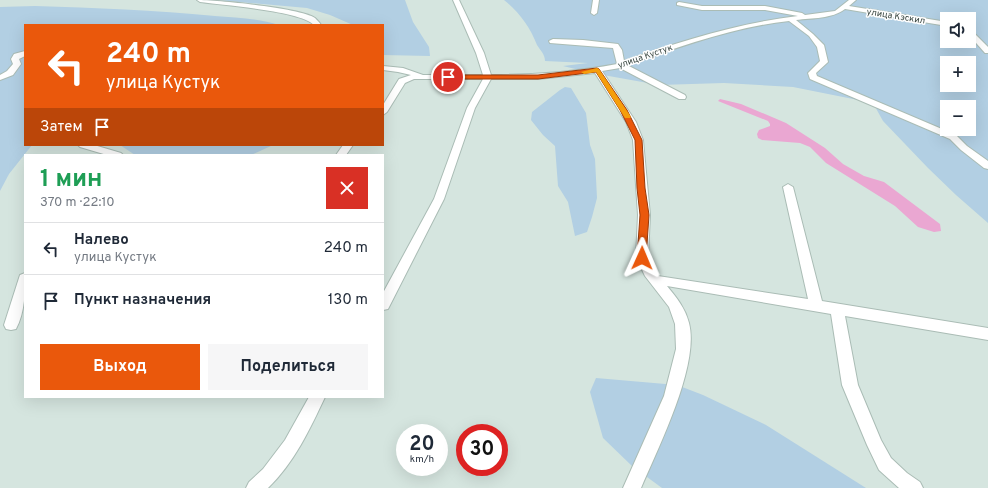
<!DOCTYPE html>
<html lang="ru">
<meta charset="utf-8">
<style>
:root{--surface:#fff;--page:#f6f6f7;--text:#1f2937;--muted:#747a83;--line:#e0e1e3;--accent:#ea580c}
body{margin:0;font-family:Overpass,sans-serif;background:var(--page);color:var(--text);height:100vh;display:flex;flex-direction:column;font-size:15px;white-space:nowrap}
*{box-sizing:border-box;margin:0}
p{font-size:13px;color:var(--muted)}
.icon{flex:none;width:22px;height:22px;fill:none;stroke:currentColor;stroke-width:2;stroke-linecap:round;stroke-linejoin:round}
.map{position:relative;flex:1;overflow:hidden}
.sheet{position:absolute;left:24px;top:154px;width:360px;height:244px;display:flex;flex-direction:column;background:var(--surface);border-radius:0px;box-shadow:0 4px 16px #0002}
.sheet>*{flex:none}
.banner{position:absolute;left:24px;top:24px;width:360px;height:122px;border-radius:0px;box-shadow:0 4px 16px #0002;background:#ea580c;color:#fff;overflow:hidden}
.controls{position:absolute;left:940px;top:12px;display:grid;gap:8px}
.controls a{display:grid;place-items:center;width:36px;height:36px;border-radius:0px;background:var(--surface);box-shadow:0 4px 16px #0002;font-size:20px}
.speed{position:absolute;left:396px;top:424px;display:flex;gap:8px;font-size:20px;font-weight:700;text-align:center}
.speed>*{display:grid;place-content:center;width:52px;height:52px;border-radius:50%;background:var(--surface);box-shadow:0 4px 16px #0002;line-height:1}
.speed small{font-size:10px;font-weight:400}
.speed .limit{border:6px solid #d22;background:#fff;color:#111}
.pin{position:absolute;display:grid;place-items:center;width:34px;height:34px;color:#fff;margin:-17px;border:2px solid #fff;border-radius:50%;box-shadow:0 1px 4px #0007}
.me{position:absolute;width:44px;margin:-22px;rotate:1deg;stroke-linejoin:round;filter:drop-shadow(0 0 3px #0008)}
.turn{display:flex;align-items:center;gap:14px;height:84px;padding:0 16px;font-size:18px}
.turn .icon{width:52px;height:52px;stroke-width:2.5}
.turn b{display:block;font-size:28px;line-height:34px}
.then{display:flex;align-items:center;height:38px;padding:0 16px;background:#0003;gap:8px;font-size:15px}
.round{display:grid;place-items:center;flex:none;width:42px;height:42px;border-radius:0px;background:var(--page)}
.head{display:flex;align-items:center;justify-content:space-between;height:68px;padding:0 16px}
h1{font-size:24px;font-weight:700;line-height:30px;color:#1e9e55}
.button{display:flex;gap:8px;margin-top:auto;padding:8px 16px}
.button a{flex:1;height:46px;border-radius:0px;background:var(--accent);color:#fff;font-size:16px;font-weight:700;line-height:46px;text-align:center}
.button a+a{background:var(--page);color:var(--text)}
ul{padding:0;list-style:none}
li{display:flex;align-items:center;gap:12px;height:52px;padding:0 16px;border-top:1px solid var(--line)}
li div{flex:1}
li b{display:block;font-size:15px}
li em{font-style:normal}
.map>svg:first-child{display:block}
.residential{fill:#d5e5df;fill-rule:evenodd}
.green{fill:#b2cfe3;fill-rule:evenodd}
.water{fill:#eaa7d2}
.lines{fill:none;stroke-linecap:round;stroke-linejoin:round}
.minor-casing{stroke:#aabcb5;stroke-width:2}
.minor{fill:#fff;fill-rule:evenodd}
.route{fill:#ea580c;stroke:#983908}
.slow{fill:#f59e0b}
.labels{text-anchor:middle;stroke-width:3;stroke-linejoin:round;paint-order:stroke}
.far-street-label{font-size:9px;fill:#36443e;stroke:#fff}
</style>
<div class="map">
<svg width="988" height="488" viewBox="0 0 988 488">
<rect width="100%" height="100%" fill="#e6f2ee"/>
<path class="residential" d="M0,0H988V488H0ZM947,19H969V41H947ZM25,25H383V145H25ZM947,63H969V85H947ZM947,107H969V129H947ZM25,155H383V397H25ZM405,433H439V467H405ZM465,433H499V467H465Z"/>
<g class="green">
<path d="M218,0H405L413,22L429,47L430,56L383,55V25H353L330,15L307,8Z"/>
<path d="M504,0H988V223L956,195L928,168L883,121L873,103L793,87L724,83L659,85L592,73L563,66L588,63L545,61C545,54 540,50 537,45C530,27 519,12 504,0ZM947,19H969V41H947ZM947,63H969V85H947ZM947,107H969V129H947Z"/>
<path d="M35,6C95,8 155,10 215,16C236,18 259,18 279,25H25V145H32L9,174L0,191V7Z"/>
<path d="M565,87L571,88L586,113L590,145L595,159L597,198L592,217L587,232L575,236L568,202L558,186L555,146L543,135L531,120L532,112L560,90Z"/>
<path d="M120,145H273L251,155H135Z"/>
<path d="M596,378L677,385L703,395L766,425L866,488H662L632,466L603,438L590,392Z"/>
</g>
<path class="water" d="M720,99L741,104L786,123L825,148L843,164L864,176L884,182L940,224L941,231L934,232L918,227L895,206L826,163L810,147L800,143L762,140L758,138L757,134L759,130L770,126V124L768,121L718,101Z"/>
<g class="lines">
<defs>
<g id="minor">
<path d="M197,0C217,0 301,8 315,18C317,20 320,23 321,25H314C301,11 223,5 200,2Z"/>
<path d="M453,0H459L484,53L491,75C534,75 575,72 617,64L613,48L550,43L549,41L553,39L583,40L618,44L622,50L624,61C681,41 738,23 798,16L765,10H702L677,5V3L679,2L702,6H765L802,13L805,15L835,11L849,0H856L849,6L947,22V26L845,9C832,19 812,18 796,20L813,34L824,45L828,62L816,73L817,76L956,135L967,146L988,161V169L984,168L961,150L950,139L810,79L808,73L820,61L817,47L809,36L789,21C733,27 680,47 627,65L685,95L686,97L685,99H679L620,68L602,71L636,122L643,140L650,215L648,257L658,276L808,299L783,187L788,184L793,187L822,301L988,328V340L845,316L858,385L881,440L891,458L907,473L920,482L923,488H899L879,470L867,445L842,385L831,314L667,286C677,298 685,308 689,323C700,365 658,448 641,488H623L664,396L676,349L675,324L669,307L645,276L636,257L638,215L633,140L626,122L595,73L538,79H491L475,108L444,199L388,309L383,310V293L434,199L467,108L483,79H414L405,83L387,112L383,115V105L399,79L411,75L398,72L383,70V66L403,68L423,75H483L476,53Z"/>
<path d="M593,0H599L597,13L594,15L591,13Z"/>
<path d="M969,29L971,30L988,47V53H985L969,35Z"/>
<path d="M25,51V56L19,59L21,64L13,75L0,80V75L7,71L13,64L11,59L14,54Z"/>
<path d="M78,145H94L121,153L123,155H107L80,147Z"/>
<path d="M343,145H353L346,155H336Z"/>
<path d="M25,273C25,292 25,312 16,329L11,330L6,329L4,325L19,278L20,275Z"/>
<path d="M309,397H325C310,429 294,463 268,488H246L249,482L263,469L285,440Z"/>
</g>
</defs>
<use href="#minor" class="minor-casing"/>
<use href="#minor" class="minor"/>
</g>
<path class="route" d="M597,68L599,69L627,110L642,140L645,188L649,215L646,258L642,261L637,258L640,215L637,188L635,140L620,110L596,72L538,79H448L445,77L448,75H538Z"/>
<path class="slow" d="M597,68L599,69L631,117L630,118H625L596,72L584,74L581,72Z"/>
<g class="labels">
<g class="far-street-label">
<text transform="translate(896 16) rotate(9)" y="3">улица Кэскил</text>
<text transform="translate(645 56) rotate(-19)" y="3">улица Кустук</text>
</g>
</g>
</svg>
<div class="controls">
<a><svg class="icon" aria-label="sound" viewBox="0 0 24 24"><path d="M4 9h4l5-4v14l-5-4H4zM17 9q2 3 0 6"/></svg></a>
<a>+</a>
<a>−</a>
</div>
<div class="speed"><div>20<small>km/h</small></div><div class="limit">30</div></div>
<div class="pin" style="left:448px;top:77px;background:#d93025"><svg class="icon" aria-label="arrive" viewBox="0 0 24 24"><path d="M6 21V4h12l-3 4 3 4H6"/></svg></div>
<svg class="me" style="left:642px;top:258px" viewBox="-20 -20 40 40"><path d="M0-17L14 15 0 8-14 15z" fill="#ea580c" stroke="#fff" stroke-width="4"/></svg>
<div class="banner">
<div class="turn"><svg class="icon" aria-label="left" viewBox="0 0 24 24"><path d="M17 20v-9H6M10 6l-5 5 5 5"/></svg><div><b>240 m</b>улица Кустук</div></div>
<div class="then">Затем<svg class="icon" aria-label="arrive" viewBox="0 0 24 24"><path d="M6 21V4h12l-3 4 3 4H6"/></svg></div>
</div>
<section class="sheet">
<div class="head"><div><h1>1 мин</h1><p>370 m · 22:10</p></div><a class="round" style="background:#d93025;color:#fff"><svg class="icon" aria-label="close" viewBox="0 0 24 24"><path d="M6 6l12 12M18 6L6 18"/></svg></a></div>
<ul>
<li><svg class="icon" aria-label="left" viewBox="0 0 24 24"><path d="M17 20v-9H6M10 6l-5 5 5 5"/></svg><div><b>Налево</b><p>улица Кустук</p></div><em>240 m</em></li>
<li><svg class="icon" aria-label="arrive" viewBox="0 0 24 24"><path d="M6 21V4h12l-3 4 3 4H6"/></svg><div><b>Пункт назначения</b></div><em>130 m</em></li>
</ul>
<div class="button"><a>Выход</a><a>Поделиться</a></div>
</section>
</div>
